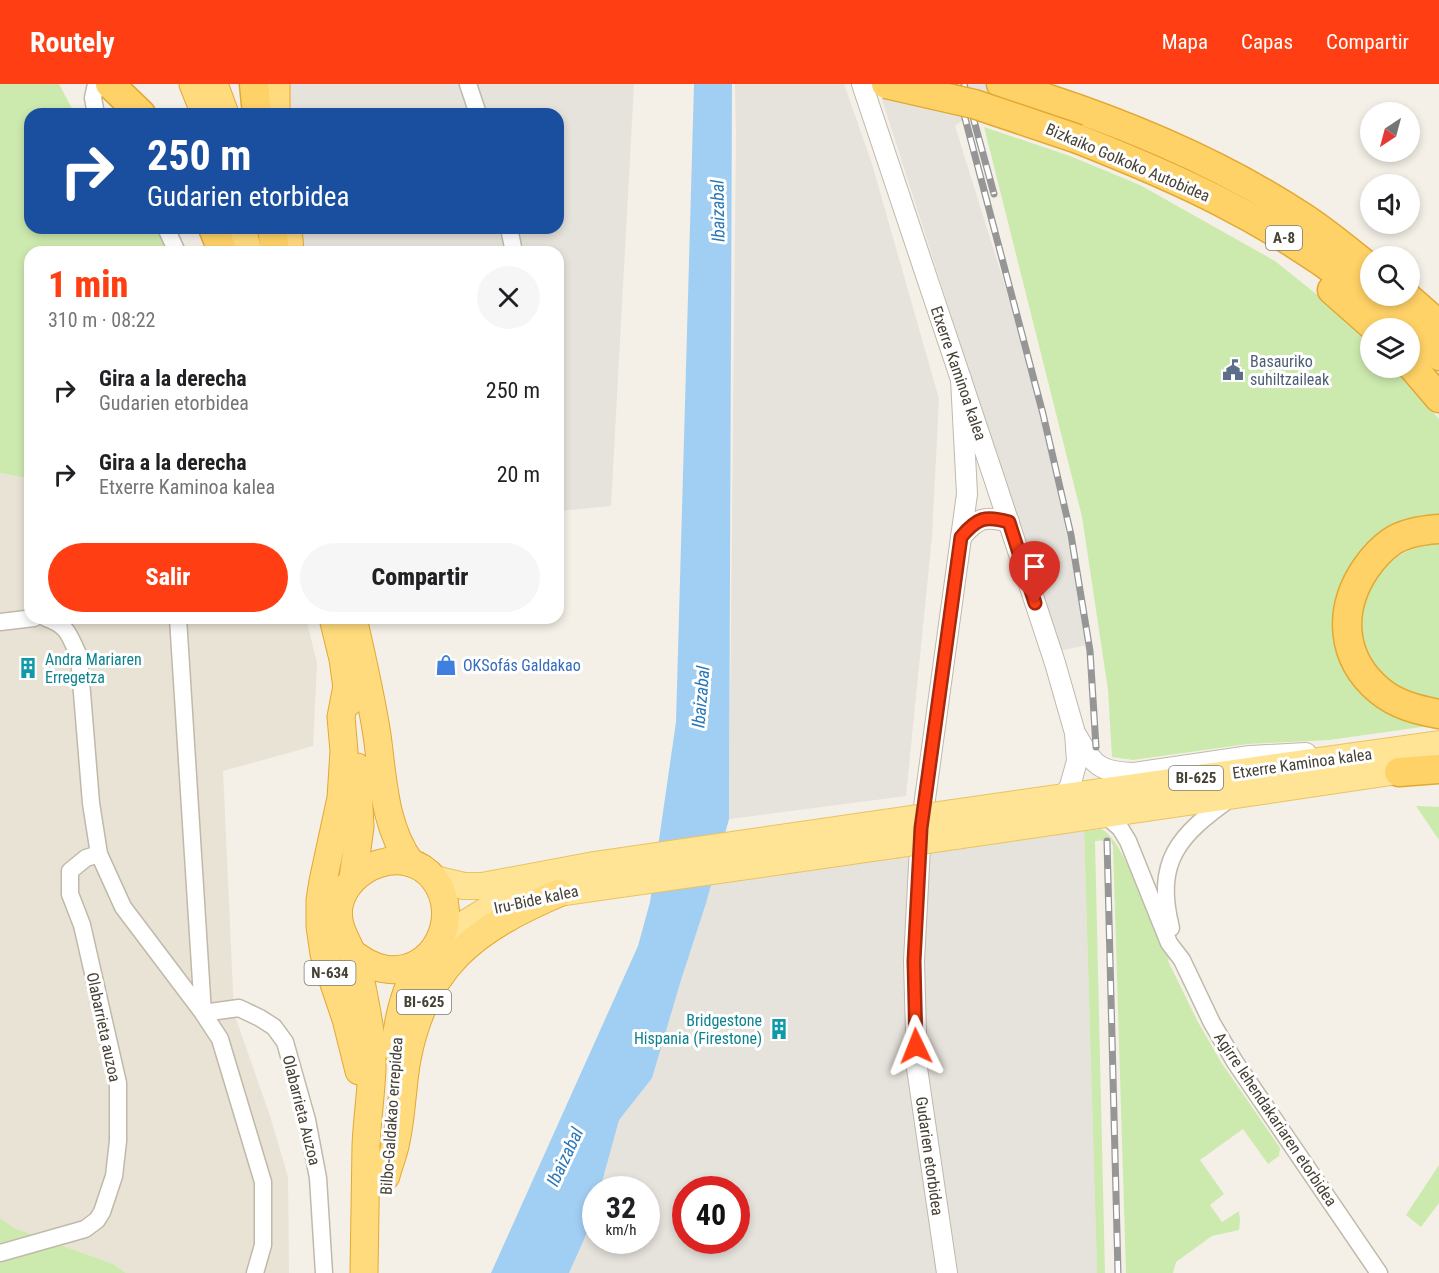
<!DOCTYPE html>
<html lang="es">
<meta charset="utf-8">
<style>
:root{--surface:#fff;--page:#f6f6f6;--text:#202124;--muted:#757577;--accent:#ff3f13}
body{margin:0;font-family:"Roboto Condensed",sans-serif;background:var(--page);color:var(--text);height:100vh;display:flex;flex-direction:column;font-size:22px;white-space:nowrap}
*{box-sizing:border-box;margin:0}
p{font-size:20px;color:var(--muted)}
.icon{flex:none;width:33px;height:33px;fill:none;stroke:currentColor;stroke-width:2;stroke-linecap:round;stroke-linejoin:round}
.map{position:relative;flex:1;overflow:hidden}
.details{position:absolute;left:24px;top:162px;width:540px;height:378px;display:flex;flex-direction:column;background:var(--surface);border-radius:18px;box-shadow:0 3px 9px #0003}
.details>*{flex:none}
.hud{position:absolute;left:24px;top:24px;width:540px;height:126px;border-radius:18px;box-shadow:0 3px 9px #0003;background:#1a4fa0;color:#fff;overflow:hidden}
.needle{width:39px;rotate:216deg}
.buttons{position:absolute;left:1360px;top:18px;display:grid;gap:12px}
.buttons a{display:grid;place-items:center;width:60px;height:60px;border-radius:50%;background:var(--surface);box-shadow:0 3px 9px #0003;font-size:30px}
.speed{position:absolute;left:582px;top:1092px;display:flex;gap:12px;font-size:30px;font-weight:700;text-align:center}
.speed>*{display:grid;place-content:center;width:78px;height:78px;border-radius:50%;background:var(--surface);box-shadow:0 3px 9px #0003;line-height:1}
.speed small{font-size:15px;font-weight:400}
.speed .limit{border:9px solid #d22;background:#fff;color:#111}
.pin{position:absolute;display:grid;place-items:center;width:51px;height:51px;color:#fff;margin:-62px -26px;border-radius:50% 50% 50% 0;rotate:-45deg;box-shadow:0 0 6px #0007}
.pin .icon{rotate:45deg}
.me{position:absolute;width:66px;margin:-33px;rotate:358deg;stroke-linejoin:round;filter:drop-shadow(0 0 4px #0008)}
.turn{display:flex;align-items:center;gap:21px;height:126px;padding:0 24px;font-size:27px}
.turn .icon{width:78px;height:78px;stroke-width:2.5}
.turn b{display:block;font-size:42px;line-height:51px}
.round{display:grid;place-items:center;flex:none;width:63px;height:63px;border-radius:32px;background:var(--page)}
.overview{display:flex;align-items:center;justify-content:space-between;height:102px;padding:0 24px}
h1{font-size:36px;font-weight:800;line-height:45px;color:var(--accent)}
.action{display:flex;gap:12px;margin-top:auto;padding:12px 24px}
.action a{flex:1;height:69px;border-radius:36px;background:var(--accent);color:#fff;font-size:24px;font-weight:800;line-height:69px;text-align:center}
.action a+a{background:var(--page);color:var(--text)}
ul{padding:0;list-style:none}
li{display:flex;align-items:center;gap:18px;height:84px;padding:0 24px}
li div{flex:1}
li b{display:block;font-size:22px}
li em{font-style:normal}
header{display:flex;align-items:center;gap:36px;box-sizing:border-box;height:84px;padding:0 30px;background:var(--accent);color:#fff}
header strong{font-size:28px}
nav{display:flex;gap:33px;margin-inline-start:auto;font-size:21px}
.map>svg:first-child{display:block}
.residential{fill:#e8e3d5}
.industrial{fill:#e6e2dc;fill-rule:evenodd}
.green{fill:#cdeaae}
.water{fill:#a1cff3}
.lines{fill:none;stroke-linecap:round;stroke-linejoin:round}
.minor-casing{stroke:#c0b9a9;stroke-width:19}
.tertiary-casing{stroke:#c0b9a9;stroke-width:22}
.primary-casing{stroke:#e8c461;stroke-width:28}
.trunk-casing{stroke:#e3a832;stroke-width:29}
.motorway-casing{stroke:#e3a832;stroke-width:31}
.minor{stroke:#fff;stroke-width:16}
.tertiary{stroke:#fff;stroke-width:20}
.primary{stroke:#ffe495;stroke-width:26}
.trunk{stroke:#ffdb7e;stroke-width:27}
.motorway{stroke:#ffd267;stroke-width:28}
.rail-casing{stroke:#969696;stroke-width:7}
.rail{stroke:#fff;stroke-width:4.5;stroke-dasharray:14;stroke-linecap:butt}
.primary-bridge-casing{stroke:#e8c461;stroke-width:28;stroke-linecap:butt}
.motorway-bridge-casing{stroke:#e3a832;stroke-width:31;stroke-linecap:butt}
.primary-bridge{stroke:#ffe495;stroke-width:26}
.motorway-bridge{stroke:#ffd267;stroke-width:28}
.route-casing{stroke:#a6290c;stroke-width:15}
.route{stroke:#ff3f13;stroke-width:10}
.labels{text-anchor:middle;stroke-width:6;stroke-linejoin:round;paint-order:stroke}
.shield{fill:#fff;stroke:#7e7a72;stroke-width:1.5}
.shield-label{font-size:15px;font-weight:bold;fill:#474135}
.street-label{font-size:16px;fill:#474135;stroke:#fff}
.service-label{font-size:16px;fill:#4e5e75;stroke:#fff;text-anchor:start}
.culture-label{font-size:16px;fill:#0d838f;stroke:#fff;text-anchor:start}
.shop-label{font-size:16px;fill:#366cbe;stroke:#fff;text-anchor:start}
.water-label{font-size:18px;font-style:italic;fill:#2a77b8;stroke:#fff}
</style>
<header>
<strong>Routely</strong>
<nav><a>Mapa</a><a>Capas</a><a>Compartir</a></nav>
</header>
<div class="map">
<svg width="1439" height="1189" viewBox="0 0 1439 1189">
<rect width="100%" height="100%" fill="#f4f0e7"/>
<path class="residential" d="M0,389L30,395V534H306L317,579L313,662L223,687L234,929L270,1032L288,1093L289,1189H126L113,1180L14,1144L0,1134Z"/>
<g class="industrial">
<path d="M287,0H634L611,422L558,427V168H305L301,146V144H558V30H289Z"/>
<path d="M735,0H844L872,80L939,315L932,452L906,712L729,735L736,50Z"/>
<path d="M877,0H1012L955,42L1029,279L1073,479L1087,561L1059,567Z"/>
<path d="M1084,747L1097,1189H543L713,793ZM596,1106H646V1156H596ZM686,1106H736V1156H686Z"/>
</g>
<g class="green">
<path d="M0,0H59L75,30H30V144H169L184,168H30V395L0,389Z"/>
<path d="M984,43L1070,72L1140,101L1275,177L1335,225L1371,258V284H1396L1439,335V432L1411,437L1335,549L1436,641L1329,656L1248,660L1133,676L1112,673L1108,606L1082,433Z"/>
<path d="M1439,460V615C1427,612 1414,610 1403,604C1360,581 1350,534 1377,494C1392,472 1412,461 1439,460Z"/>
<path d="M1416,722L1439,723V756Z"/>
<path d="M1101,745C1119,752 1137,804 1146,822V827L1169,876L1168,877L1198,938L1221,978L1280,1064L1279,1072L1268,1080L1243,1045L1200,1076L1224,1110L1210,1121L1222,1138L1239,1127L1240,1137L1239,1146L1212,1152L1176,1178L1173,1189H1126L1113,763L1111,756L1095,757L1105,1189H1097L1084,747Z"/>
<path d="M1439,1081V1119L1421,1143L1406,1131Z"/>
<path d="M0,1134L14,1144L113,1180L126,1189H0Z"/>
</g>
<path class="water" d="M694,0H732L729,735L706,819L681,896L652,994L619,1036L600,1105L596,1106C595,1136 581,1162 569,1189H491L638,862L650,818L676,638Z"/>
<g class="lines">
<defs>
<g id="minor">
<path d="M96,0L93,14L96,30"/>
<path d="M468,0L478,30"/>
<path d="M166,144L177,168"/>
<path d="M509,144L514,168"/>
<path d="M46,534C69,542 69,552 79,572L91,719L99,770L123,823L203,929L220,955L263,1098V1161L255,1189"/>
<path d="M178,534L203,929L239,924L260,934L274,943L285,958L307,1036L318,1094L324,1189"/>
<path d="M0,538L34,534"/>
<path d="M1104,730L1120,744L1128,757L1169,859L1182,876L1212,939L1235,978L1379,1189"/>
<path d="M1171,844C1154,777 1179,751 1231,714"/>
<path d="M0,1169L85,1145L97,1136L102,1128L114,1092L118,1057V999L82,841L70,810V787L86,774L99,770"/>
</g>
<g id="tertiary">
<path d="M862,0L994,394L1055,579L1075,649L1077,677L1070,702L1063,713"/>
<path d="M961,453C977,434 985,431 1009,438"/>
<path d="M1077,652C1093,681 1099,688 1134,689L1250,672L1306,669"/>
<path d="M947,1189L917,984L914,877L921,744L967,410L961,295"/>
</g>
<g id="primary">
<path d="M952,729L1439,660"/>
<path d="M956,752L1418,684"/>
<path d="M434,795L464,802H482L594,781L890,738"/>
<path d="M443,853L492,823L505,818L559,809L894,761"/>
</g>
<g id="trunk">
<path d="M193,0L205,30"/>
<path d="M214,0L225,30"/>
<path d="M276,30V0"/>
<path d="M242,144L248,168"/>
<path d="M288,144L290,168"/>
<path d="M333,534L343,575L349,618"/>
<path d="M353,534C362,573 371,612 377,651C383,694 384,743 411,779"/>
<path d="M347,602L341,633L344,667L341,714L323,797L320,816V842L324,870L346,935L359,987"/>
<path d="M353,794L360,743L357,683"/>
<path d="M352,869C362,876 372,883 385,885C434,893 463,833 434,795C406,759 347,781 339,822C336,841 345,853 352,869C357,881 361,896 363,908C368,933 373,959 372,985C371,1011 367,1036 366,1062C365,1104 365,1147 364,1189"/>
<path d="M395,964C398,932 405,908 419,879"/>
<path d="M386,1092C389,1080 394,1069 396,1057C402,1030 402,1002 407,975C425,881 475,845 559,809"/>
</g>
<g id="motorway">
<path d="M110,0L141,30"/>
<path d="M254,0L257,30"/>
<path d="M1001,0C1105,31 1211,73 1301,132C1326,148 1348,167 1371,185"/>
<path d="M1078,55C1126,74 1175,94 1221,118C1288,152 1351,195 1407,244"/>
<path d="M213,144L223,168"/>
<path d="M272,144L275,168"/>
<path d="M1332,206L1375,244"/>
<path d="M1406,212L1439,241"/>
<path d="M1410,247L1439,272"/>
<path d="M1410,280L1439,314"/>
<path d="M1439,445C1424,446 1404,449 1391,458C1381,465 1373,474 1366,484C1338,525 1340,574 1380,607C1397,621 1418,626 1439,630"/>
<path d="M1399,688L1439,685"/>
</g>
</defs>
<use href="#minor" class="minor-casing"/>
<use href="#tertiary" class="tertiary-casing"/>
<use href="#primary" class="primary-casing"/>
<use href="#trunk" class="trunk-casing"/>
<use href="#motorway" class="motorway-casing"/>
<use href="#minor" class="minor"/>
<use href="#tertiary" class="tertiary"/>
<use href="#primary" class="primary"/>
<use href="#trunk" class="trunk"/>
<use href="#motorway" class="motorway"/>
<defs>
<g id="rail">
<path d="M954,0L965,34L1043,330L1071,451L1090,567L1096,663"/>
<path d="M964,0L994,110"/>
<path d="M1107,757L1118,1189"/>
</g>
</defs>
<use href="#rail" class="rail-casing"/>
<use href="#rail" class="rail"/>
<defs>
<g id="primary-bridge">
<path d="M890,738L952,729"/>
<path d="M894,761L956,752"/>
</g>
<path id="motorway-bridge" d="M886,0L974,20L1078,55"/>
</defs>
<use href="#primary-bridge" class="primary-bridge-casing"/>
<use href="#motorway-bridge" class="motorway-bridge-casing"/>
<use href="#primary-bridge" class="primary-bridge"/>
<use href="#motorway-bridge" class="motorway-bridge"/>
</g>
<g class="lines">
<defs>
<path id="route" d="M916,962L914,877L921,744L961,453C977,434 985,431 1009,438L1035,519"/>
</defs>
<use href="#route" class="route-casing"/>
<use href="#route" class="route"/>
</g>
<defs>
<symbol id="civic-bare" viewBox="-9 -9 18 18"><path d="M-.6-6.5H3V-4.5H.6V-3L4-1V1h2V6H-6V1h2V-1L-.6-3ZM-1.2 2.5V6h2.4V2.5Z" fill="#5c6f8a" stroke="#fff" stroke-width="2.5" paint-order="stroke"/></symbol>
<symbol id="shop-bare" viewBox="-9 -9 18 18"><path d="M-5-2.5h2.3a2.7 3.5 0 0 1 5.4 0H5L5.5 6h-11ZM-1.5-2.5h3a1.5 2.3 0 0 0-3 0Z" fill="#3f7fe0" stroke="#fff" stroke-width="2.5" paint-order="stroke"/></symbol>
<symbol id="building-bare" viewBox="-9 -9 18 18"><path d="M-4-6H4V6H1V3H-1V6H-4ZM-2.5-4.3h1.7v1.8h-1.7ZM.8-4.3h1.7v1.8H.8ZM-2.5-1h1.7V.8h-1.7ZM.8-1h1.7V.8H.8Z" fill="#0f9aa8" stroke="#fff" stroke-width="2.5" paint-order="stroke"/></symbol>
</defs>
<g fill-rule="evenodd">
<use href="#civic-bare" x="1218" y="271" width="30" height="30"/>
<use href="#shop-bare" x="431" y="566" width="30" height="30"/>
<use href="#building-bare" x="13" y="569" width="30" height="30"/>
<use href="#building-bare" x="764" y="930" width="30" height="30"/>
</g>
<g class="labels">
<g class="shield">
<rect x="1266" y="142" width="36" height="24" rx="4.5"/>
<rect x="1169" y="682" width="54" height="24" rx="4.5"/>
<rect x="304.5" y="877" width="51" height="24" rx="4.5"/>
<rect x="397" y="906" width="54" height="24" rx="4.5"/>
</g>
<g class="shield-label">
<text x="1284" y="159">A-8</text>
<text x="1196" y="699">BI-625</text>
<text x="330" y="894">N-634</text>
<text x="424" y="923">BI-625</text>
</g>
<g class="street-label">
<text transform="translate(1128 78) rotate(23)" y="6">Bizkaiko Golkoko Autobidea</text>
<text transform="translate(959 289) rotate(71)" y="6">Etxerre Kaminoa kalea</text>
<text transform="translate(1302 679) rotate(-8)" y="6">Etxerre Kaminoa kalea</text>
<text transform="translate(536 815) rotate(-12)" y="6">Iru-Bide kalea</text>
<text transform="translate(104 943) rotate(78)" y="6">Olabarrieta auzoa</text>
<text transform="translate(302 1026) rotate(76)" y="6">Olabarrieta Auzoa</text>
<text transform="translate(391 1032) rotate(-86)" y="6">Bilbo-Galdakao errepidea</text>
<text transform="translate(1276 1035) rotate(56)" y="6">Agirre lehendakariaren etorbidea</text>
<text transform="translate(930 1072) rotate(82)" y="6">Gudarien etorbidea</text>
</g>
<g class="service-label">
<text x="1250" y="283">Basauriko<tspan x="1250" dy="18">suhiltzaileak</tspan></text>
</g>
<g class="culture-label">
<text x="45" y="581">Andra Mariaren<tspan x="45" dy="18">Erregetza</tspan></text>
<text x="762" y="942" text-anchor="end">Bridgestone<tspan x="762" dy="18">Hispania (Firestone)</tspan></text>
</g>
<g class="shop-label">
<text x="463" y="587">OKSofás Galdakao</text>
</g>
<g class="water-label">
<text transform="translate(718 127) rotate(-91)" y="6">Ibaizabal</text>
<text transform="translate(701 613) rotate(-85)" y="6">Ibaizabal</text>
<text transform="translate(565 1073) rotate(-65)" y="6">Ibaizabal</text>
</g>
</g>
</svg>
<div class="buttons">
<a><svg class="needle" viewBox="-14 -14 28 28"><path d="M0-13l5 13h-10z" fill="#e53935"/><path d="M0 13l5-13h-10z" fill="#757577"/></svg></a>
<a><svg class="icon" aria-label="sound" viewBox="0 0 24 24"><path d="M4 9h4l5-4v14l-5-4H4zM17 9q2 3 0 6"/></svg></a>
<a><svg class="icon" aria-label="search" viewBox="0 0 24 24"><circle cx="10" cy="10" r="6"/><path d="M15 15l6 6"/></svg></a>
<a><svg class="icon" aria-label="layers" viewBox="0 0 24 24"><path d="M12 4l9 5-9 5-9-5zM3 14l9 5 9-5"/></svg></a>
</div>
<div class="speed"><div>32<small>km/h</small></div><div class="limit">40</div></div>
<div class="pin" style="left:1035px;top:519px;background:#d93025"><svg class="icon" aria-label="arrive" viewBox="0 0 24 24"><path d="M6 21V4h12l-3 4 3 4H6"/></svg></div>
<svg class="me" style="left:916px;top:962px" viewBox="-20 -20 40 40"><path d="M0-17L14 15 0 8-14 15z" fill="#ff3f13" stroke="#fff" stroke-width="4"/></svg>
<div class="hud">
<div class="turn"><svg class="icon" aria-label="right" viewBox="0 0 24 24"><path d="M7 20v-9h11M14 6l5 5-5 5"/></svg><div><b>250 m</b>Gudarien etorbidea</div></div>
</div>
<section class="details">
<div class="overview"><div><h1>1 min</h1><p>310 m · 08:22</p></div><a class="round"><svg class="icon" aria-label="close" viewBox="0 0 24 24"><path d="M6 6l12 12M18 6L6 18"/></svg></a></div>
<ul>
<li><svg class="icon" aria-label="right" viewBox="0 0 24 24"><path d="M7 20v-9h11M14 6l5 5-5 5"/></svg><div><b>Gira a la derecha</b><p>Gudarien etorbidea</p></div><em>250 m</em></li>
<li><svg class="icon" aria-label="right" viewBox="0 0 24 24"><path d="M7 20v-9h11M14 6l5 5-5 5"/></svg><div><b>Gira a la derecha</b><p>Etxerre Kaminoa kalea</p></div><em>20 m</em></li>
</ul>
<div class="action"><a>Salir</a><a>Compartir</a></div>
</section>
</div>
